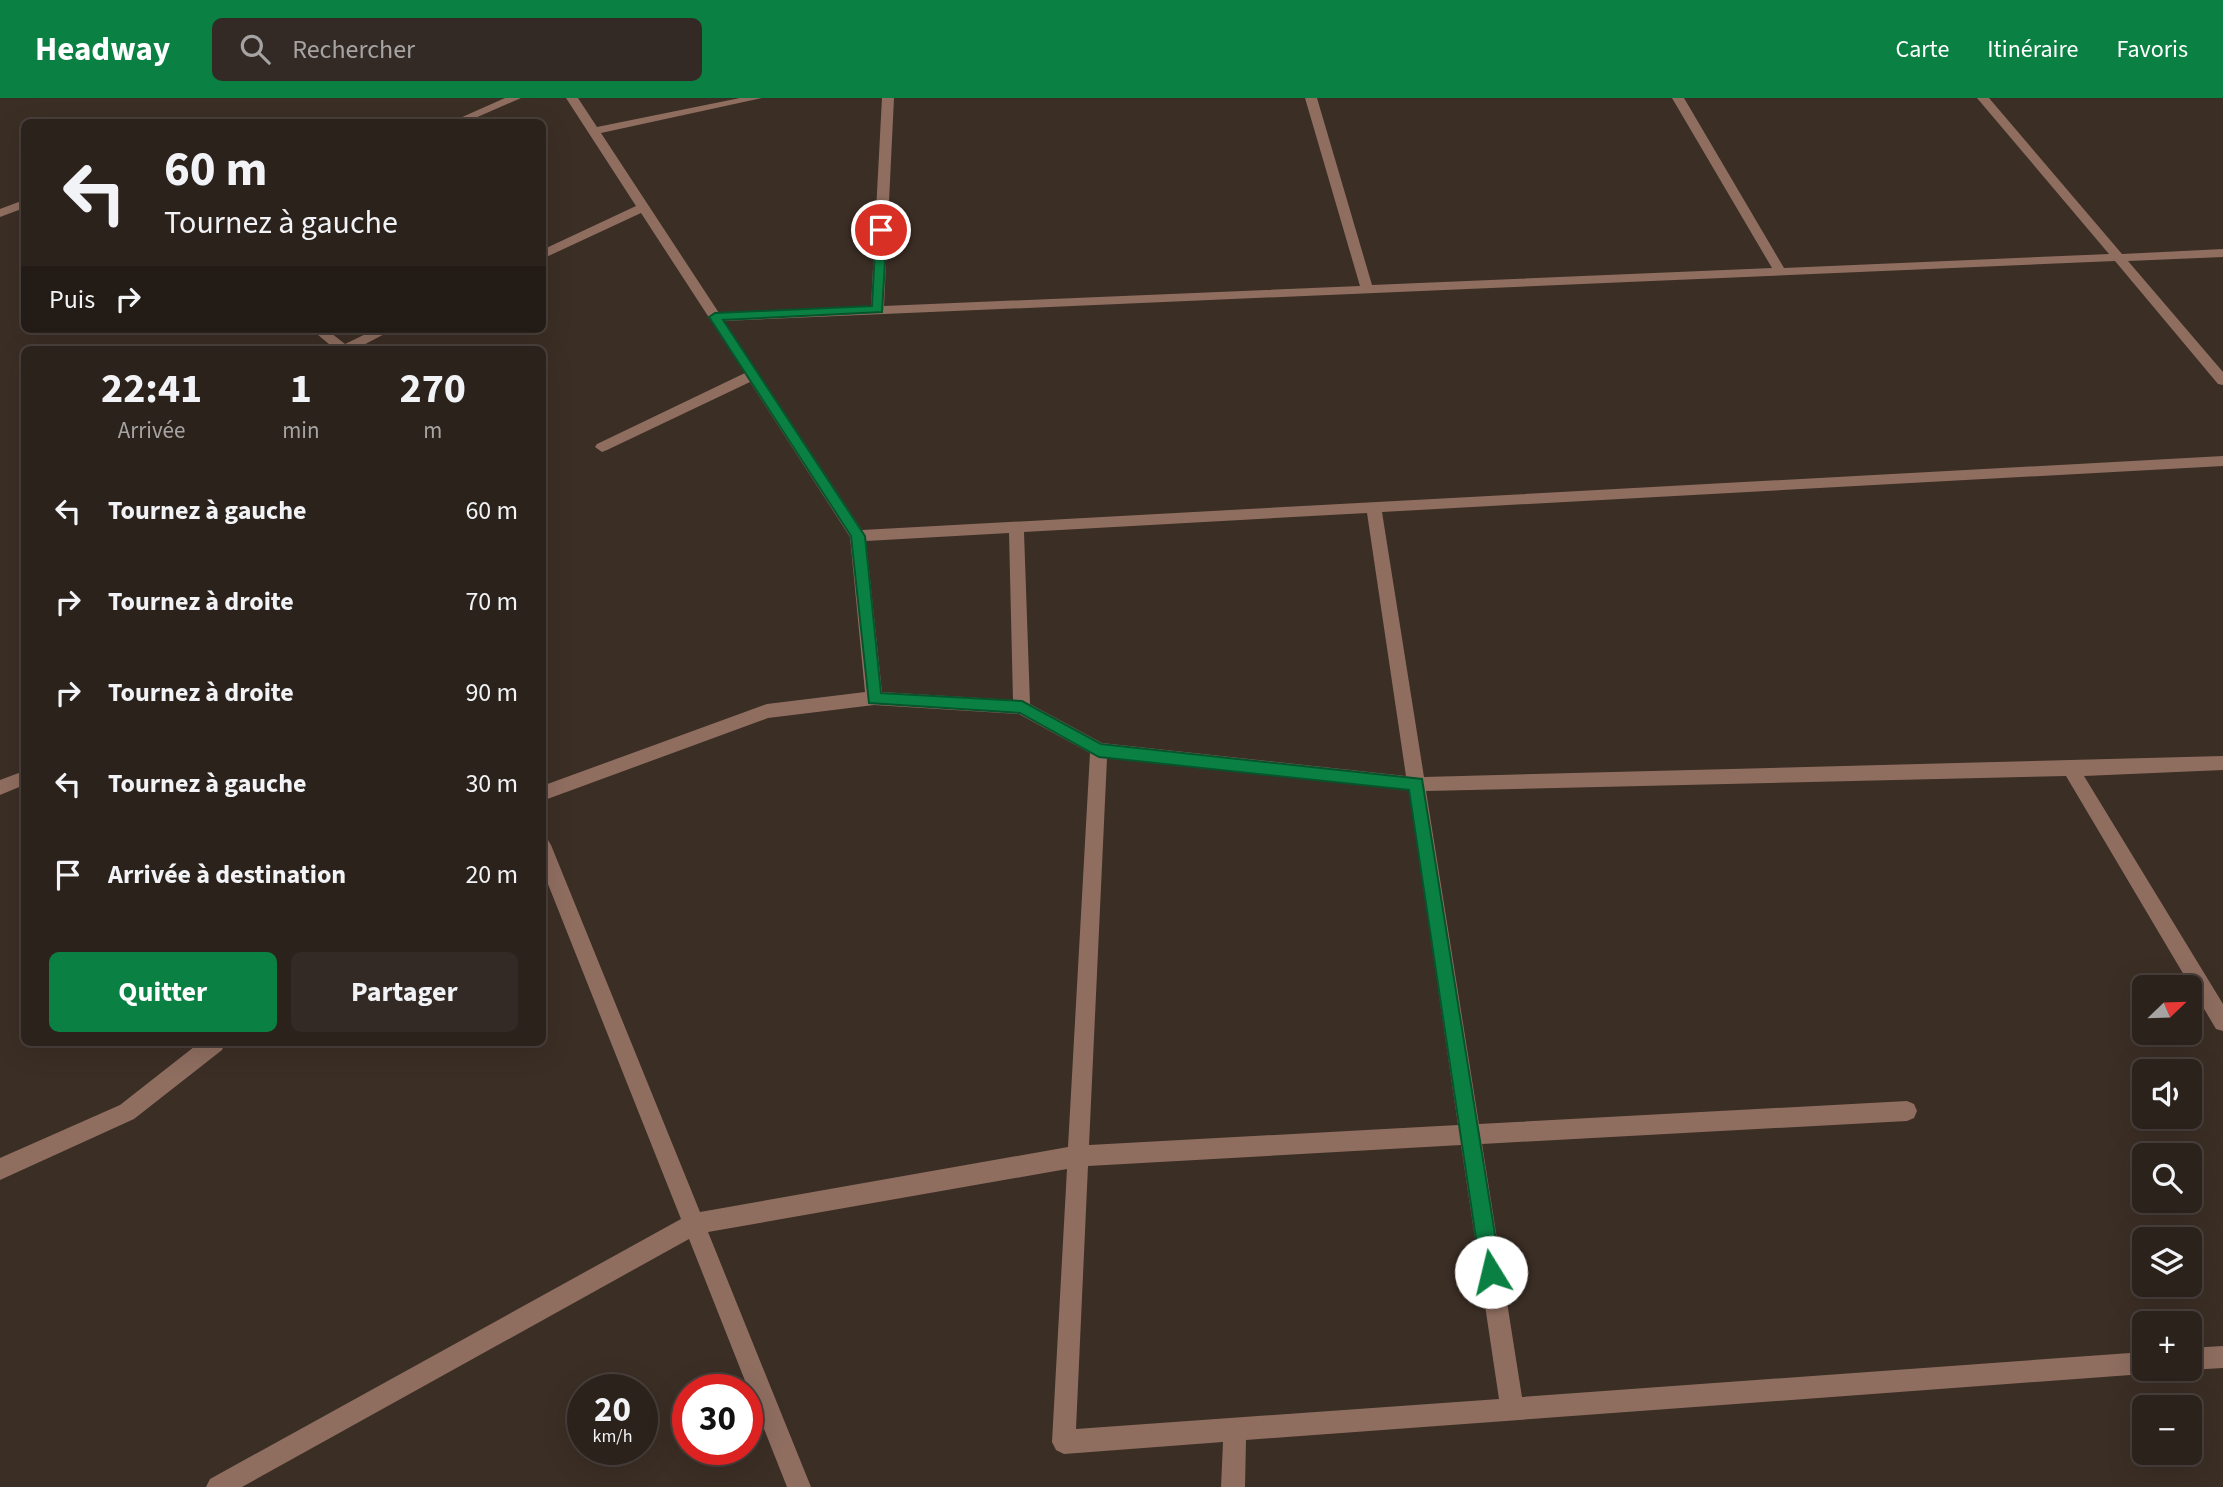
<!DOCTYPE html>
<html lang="fr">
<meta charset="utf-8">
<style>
:root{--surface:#2c221c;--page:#342a25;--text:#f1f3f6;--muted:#a6a4a3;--line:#483f3b;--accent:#0b8043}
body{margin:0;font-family:"Source Sans 3",sans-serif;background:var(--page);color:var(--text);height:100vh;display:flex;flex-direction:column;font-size:26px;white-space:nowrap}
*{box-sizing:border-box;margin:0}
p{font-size:23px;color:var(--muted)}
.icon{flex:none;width:38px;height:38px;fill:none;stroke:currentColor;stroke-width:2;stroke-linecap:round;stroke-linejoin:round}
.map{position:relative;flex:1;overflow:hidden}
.details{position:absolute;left:21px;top:248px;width:525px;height:700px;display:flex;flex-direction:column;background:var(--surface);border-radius:10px;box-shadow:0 7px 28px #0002,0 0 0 2px var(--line)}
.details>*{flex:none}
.guide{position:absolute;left:21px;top:21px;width:525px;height:214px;border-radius:10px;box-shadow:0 7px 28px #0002,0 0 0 2px var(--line);background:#2c221c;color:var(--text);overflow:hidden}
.needle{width:46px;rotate:67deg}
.fabs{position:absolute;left:2132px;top:877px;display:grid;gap:14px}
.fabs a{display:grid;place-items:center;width:70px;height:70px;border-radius:10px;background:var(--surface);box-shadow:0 7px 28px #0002,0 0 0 2px var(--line);font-size:35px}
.speed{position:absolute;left:567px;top:1276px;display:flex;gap:14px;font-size:35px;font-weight:700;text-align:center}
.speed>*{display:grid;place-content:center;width:91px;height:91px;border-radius:50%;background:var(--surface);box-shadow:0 7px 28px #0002,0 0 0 2px var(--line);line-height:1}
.speed small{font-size:18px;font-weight:400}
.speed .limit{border:10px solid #d22;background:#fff;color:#111}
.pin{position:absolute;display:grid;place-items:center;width:60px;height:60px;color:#fff;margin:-30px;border:4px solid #fff;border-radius:50%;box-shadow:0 2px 7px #0007}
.me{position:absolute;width:77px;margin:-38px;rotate:351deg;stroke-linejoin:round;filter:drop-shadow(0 0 5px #0008)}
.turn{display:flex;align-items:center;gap:24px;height:147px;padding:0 28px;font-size:32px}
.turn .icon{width:91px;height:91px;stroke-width:2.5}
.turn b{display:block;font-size:49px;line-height:60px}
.then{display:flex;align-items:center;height:66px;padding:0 28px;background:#0003;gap:14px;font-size:26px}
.eta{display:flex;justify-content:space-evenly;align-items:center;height:119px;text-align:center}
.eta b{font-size:42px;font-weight:700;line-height:49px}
.button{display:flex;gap:14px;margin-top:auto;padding:14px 28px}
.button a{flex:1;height:80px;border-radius:10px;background:var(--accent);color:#fff;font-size:28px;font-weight:700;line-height:80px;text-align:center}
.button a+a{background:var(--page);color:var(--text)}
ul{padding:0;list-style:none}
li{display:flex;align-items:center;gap:21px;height:91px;padding:0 28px}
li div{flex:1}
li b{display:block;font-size:26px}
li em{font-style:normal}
header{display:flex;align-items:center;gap:42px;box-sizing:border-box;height:98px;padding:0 35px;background:var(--accent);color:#fff}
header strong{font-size:33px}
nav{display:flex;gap:38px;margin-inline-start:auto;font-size:24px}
.search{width:490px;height:63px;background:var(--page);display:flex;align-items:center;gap:18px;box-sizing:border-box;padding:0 24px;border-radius:10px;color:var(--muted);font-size:26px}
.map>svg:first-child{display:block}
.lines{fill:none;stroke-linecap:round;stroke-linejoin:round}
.minor{fill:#8f6e60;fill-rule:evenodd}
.route{fill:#0b8043;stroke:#07532c;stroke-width:2}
</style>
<header>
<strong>Headway</strong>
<div class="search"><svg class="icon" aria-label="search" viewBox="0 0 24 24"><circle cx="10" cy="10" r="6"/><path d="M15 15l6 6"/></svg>Rechercher</div>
<nav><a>Carte</a><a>Itinéraire</a><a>Favoris</a></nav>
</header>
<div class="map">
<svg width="2223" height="1389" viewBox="0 0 2223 1389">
<rect width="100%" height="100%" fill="#3b2e25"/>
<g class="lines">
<g class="minor">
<path d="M505,0H521L466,24H451Z"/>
<path d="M566,0H578L597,29L740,0H762L601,35L719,215L871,208L882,0H894L884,208L1360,188L1305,0H1317L1372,187L1772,170L1672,0H1684L1784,170L2109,156L1977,0H1989L2122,156L2223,151V159L2128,163L2223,274V287L2218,286L2115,163L724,223L862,432L2223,358V368L1382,414L1424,679L2223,658V672L2084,678L2223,906V933L2216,931L2066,678L1426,693L1479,1026L1907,1003L1914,1006L1917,1013L1914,1020L1907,1023L1482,1046L1522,1299L2144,1254V1270H2153L2152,1273L2144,1276L1246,1342L1245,1389H1221L1223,1344L1064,1356L1056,1352L1052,1344L1067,1071L708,1134L811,1389H787L689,1141L242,1389H206L210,1381L681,1121L542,771V739L548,742L551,747L700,1114L1068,1049L1090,655L1019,616L874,607L768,620L542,703V688L767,606L865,594L850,439L750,284L607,352L602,354L595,349L597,346L745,275L641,115L542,161V152L636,108ZM1367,415L1406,678L1102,645L1030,606L1024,434ZM1009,435L1013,602L882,594L866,443ZM1107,660L1409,692L1458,1027L1089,1047ZM1461,1047L1499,1301L1076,1331L1088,1068Z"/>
<path d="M24,102V110L0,119V111Z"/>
<path d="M311,231H326L345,246L376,231H394L354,252H336Z"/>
<path d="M24,673V687L0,697V682Z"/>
<path d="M199,945H225L222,952L134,1021L0,1082V1060L120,1007Z"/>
<path d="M2223,1248V1270L2189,1272L2184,1270H2189V1250Z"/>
</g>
</g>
<path class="route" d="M881,129L887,132L882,214L723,222L865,438L881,595L1022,603L1101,646L1422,681L1501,1174L1498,1181L1491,1184L1484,1181L1481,1174L1409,692L1099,659L1020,615L869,605L851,438L709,219L715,215L872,208L876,132Z"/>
</svg>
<div class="fabs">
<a><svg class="needle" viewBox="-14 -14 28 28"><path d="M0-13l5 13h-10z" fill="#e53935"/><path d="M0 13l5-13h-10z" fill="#a6a4a3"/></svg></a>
<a><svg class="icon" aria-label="sound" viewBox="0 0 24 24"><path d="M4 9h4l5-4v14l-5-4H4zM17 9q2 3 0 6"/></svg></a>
<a><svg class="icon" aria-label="search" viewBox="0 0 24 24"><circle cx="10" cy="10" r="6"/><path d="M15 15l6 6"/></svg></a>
<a><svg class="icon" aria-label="layers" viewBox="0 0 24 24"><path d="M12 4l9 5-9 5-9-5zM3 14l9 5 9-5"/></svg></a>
<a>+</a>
<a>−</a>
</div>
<div class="speed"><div>20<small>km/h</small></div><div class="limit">30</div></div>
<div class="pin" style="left:881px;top:132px;background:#d93025"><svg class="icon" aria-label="arrive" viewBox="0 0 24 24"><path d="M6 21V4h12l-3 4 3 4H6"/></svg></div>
<svg class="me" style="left:1491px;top:1174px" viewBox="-20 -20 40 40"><circle r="19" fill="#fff"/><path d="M0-13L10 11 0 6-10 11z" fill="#0b8043"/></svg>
<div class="guide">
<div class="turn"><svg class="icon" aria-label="left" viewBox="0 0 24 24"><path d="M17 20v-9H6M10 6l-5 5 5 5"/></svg><div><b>60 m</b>Tournez à gauche</div></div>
<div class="then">Puis<svg class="icon" aria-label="right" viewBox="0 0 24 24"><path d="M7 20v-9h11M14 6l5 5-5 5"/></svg></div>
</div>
<section class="details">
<div class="eta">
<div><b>22:41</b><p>Arrivée</p></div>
<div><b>1</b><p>min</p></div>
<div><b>270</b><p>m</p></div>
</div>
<ul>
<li><svg class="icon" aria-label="left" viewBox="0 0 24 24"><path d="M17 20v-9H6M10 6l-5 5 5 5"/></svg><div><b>Tournez à gauche</b></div><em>60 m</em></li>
<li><svg class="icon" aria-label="right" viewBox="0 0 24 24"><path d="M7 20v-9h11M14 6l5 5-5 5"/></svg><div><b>Tournez à droite</b></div><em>70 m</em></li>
<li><svg class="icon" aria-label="right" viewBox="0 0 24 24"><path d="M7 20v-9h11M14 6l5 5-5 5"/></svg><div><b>Tournez à droite</b></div><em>90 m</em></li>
<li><svg class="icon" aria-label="left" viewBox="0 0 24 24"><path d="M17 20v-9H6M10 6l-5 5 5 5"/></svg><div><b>Tournez à gauche</b></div><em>30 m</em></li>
<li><svg class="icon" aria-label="arrive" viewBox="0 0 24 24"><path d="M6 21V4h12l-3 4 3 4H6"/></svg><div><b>Arrivée à destination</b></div><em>20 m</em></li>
</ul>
<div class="button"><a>Quitter</a><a>Partager</a></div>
</section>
</div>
